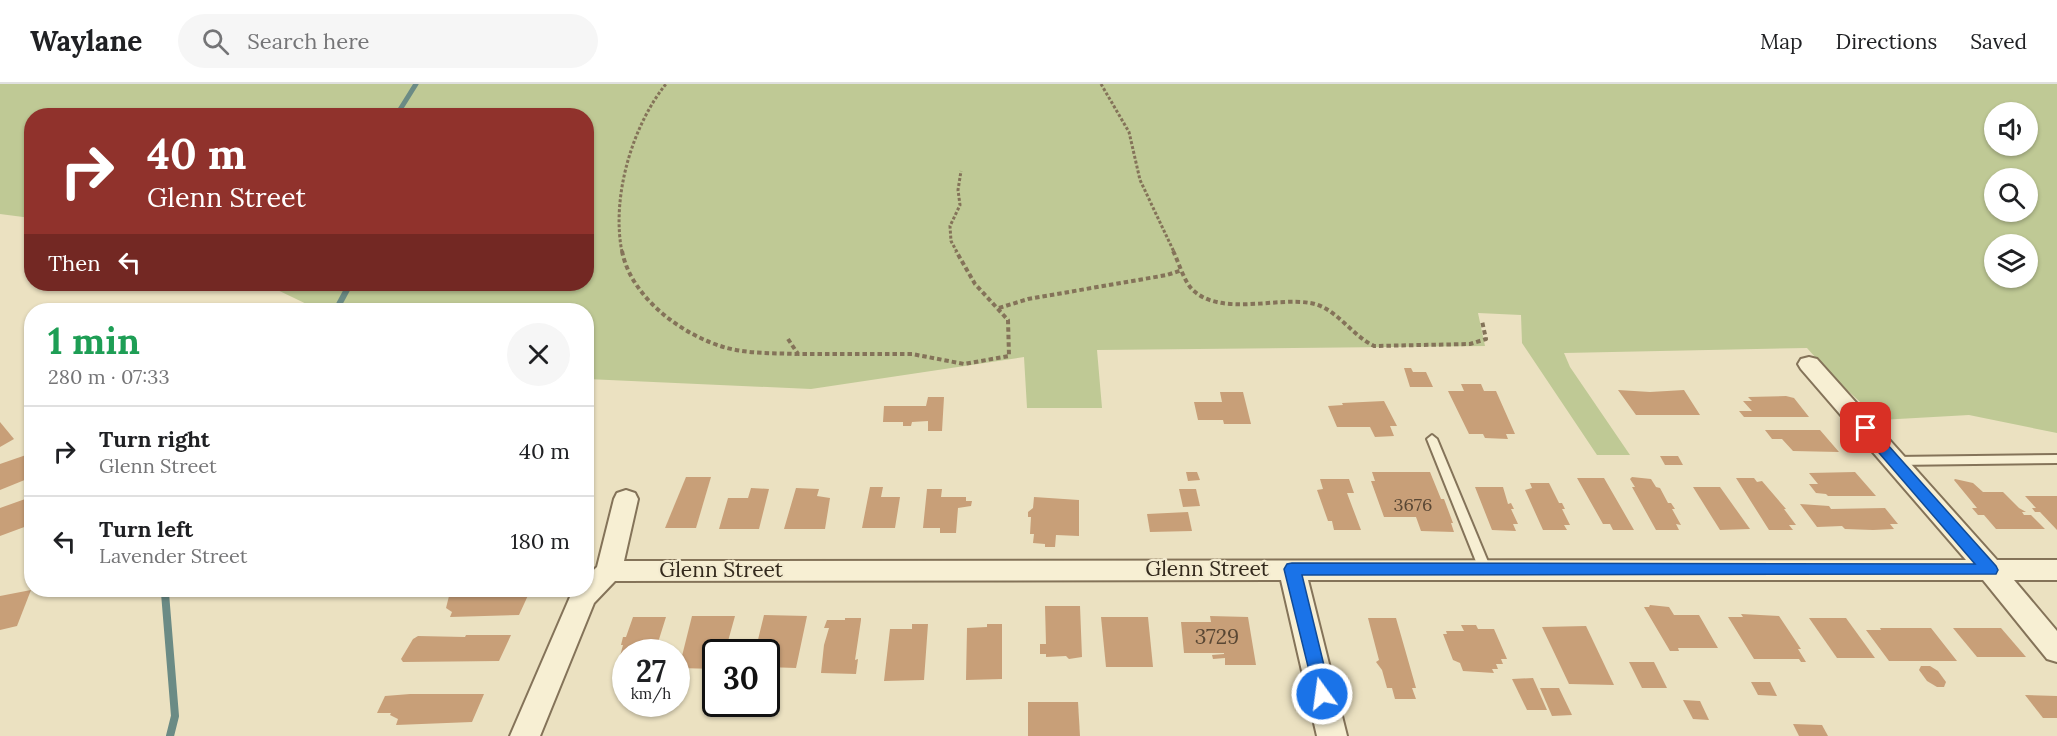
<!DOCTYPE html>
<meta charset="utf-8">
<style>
:root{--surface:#fff;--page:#f6f6f6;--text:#202124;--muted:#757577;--line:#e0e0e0}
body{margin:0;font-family:Lora,serif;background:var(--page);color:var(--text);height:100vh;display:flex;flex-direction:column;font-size:22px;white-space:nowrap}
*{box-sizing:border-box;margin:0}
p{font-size:20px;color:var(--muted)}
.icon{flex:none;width:33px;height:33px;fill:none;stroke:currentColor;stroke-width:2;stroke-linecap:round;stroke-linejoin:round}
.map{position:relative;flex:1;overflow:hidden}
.sheet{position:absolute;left:24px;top:219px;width:570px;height:294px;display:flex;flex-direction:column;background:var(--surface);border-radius:24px;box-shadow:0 2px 4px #0004}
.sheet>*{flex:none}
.hud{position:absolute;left:24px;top:24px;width:570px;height:183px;border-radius:24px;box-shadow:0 2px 4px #0004;background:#90322c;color:#fff;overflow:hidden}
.fabs{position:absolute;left:1984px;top:18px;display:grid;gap:12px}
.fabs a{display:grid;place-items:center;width:54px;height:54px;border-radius:50%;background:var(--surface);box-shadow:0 2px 4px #0004;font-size:30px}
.speed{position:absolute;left:612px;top:555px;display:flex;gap:12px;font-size:30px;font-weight:700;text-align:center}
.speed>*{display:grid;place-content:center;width:78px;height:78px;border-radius:50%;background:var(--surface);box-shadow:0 2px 4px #0004;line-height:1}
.speed small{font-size:15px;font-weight:400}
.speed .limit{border:3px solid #111;border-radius:9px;background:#fff;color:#111}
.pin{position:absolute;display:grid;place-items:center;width:51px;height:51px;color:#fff;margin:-26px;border-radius:12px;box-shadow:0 3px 9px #0006}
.me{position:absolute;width:66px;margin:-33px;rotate:346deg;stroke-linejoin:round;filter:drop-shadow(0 0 4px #0008)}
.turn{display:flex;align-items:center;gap:21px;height:126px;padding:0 24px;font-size:27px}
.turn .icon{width:78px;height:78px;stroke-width:2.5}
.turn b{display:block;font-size:42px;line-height:51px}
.then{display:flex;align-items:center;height:57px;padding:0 24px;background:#0003;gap:12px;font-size:22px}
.round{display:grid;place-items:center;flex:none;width:63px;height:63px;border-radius:32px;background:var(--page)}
.overview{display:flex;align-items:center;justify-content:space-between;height:102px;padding:0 24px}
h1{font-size:36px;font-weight:800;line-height:45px;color:#1e9e55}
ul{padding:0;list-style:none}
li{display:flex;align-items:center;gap:18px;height:90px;padding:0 24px;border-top:2px solid var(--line)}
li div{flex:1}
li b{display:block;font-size:22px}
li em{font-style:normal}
header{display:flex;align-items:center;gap:36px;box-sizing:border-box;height:84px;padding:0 30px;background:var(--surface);border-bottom:2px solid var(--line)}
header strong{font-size:28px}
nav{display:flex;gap:33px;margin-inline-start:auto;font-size:21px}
.search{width:420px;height:54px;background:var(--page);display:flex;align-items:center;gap:15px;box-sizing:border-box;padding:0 21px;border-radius:33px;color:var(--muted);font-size:22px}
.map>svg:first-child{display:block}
.green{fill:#bfc995;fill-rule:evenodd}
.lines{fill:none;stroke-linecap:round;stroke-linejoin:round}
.stream-far2{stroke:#6b8b85;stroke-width:5}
.stream-far1{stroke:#6b8b85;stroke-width:6}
.stream{stroke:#6b8b85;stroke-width:8}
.building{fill:#c89f78}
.lane-casing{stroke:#847359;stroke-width:4}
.street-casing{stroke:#847359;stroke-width:4}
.path-far1{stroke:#847359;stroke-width:3;stroke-dasharray:3 2;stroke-linecap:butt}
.path{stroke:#847359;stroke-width:4;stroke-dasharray:4.5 3;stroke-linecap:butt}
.lane{fill:#f7efd3;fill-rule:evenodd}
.street{fill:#f7efd3;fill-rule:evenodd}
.route{fill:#1a73e8;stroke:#114b97;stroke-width:1.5}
.labels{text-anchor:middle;stroke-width:4.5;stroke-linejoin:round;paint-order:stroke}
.number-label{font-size:18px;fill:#594734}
.street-label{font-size:21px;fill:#342a1d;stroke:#f3ebd0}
.near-number-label{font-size:21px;fill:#594734}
</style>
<header>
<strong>Waylane</strong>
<div class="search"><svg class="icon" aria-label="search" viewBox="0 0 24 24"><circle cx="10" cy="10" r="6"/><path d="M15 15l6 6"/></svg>Search here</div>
<nav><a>Map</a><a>Directions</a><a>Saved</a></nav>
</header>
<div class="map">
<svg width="2057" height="652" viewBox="0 0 2057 652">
<rect width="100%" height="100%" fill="#ebe1c1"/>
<path class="green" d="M0,0H2057V349L1969,331L1880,336L1834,294L1807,264L1564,269L1570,283L1630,371H1597L1522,259L1521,231L1478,229L1485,262L1097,266L1102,324H1027L1024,273L811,305L587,295L586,226H319L265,200H586V32H32L31,134L0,130ZM1995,28H2028V62H1995ZM1995,94H2028V128H1995ZM1995,160H2028V194H1995Z"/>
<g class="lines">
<path class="stream-far2" d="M396,32L416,0"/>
<path class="stream-far1" d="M336,226L350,200"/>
<path class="stream" d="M167,506L165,509L175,632L170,652"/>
</g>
<g class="building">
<path d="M1404,284H1411L1413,288H1426L1433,303H1410Z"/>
<path d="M1461,300H1481L1484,307H1496L1515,350H1506L1508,355L1485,354L1483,350H1469L1448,307H1464Z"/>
<path d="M1618,306L1650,308L1684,306L1700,331H1636Z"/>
<path d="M1220,308H1243L1251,340H1224L1223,336H1198L1194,318H1222Z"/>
<path d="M1786,312L1794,314L1809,333H1744L1739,327H1752L1743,317H1752L1748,313Z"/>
<path d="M928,313H944L942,347H928V337L912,338L911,342H903V338H883L884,322H926Z"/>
<path d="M1384,317L1397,342H1390L1394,352L1375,353L1370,343H1337L1328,322L1343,321L1342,319Z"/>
<path d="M0,338L14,355L0,363Z"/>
<path d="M1765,346H1820L1839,368L1793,367L1782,355H1772Z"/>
<path d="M26,371L32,381V393L0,406V380Z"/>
<path d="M1660,372H1678L1683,381H1665Z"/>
<path d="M1186,388H1197L1200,396L1188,397Z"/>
<path d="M1372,388H1430L1441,415H1444L1453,439H1451L1454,448L1421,447L1416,433H1384L1371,397H1375Z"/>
<path d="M1855,388L1876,412H1828L1826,410L1816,409L1809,400H1818L1809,389Z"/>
<path d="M686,393H711L696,444H665Z"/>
<path d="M1632,393L1651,395L1656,403L1660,404L1668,419H1671L1675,425H1672L1681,441L1676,440L1679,446H1656L1632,403H1635L1630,395Z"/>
<path d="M1577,394H1604L1634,446H1613L1610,440H1603Z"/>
<path d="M1736,394H1754L1757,398L1762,397L1786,425H1784L1796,441H1789L1793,446H1769Z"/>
<path d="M1320,395H1349L1354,409H1347L1361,446H1334L1332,437H1328L1317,406L1323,405Z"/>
<path d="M1955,395L1973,399L1983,408H2003L2019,424L2026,428H2022L2024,431H2031L2045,445H1996L1984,431H1978L1972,424H1977L1954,396Z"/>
<path d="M1530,399H1549L1559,419H1562L1565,425H1562L1570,441H1564L1567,446H1543L1525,406L1532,404Z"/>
<path d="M870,403H883L881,413H900L895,444H862Z"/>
<path d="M1475,403H1503L1508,420L1511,419L1514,425H1511L1518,440H1513L1516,447L1492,446Z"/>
<path d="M1693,403H1720L1750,445L1720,446Z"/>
<path d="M751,404L769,405L759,445H719L728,414H748Z"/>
<path d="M796,404L819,405L817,412L830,414L825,445H784Z"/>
<path d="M927,405H942L941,413H966V417H972L971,422L958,424L956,449H940V444H923Z"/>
<path d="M1179,405H1196L1200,422L1183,423Z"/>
<path d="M2025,412H2057V446L2040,428H2035L2032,424H2036Z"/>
<path d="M1034,413L1079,416V452L1056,451L1055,463H1045V460L1033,459L1034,450H1030L1031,433H1028V428L1033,424Z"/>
<path d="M28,414H32V446L27,447V442L0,452V424Z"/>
<path d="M1800,420L1829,422L1831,425L1885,424L1898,440H1890L1894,445L1873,446L1845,445L1842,442L1817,443Z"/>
<path d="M1188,428L1192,447L1150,448L1147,430Z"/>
<path d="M31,506L17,542L0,546V512Z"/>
<path d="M530,507L519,531L450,533L452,528L446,524L449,512L462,508Z"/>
<path d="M1650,521L1669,523L1674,531H1699L1718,564H1678L1679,567H1670L1644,523H1649Z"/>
<path d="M1045,522H1080L1082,573L1069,575L1066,572L1046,573V570H1040V560H1046Z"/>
<path d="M1741,530L1779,532L1801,565H1798L1806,578H1801L1799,575H1754L1728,533H1743Z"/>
<path d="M764,531L807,532L796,584L766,583V568H755Z"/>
<path d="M692,532H735L725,568H716V585L679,584Z"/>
<path d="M1210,532L1248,533L1256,581H1225V574L1213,575L1212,571L1224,570V569H1184L1181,538H1211Z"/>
<path d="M633,533H666L655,568H626V594H614L623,561H621L623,553H626Z"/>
<path d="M1101,533H1148L1153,583H1106Z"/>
<path d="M845,534H861V536L855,576L858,575L856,590L821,589L824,561L829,544H824L827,536H845Z"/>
<path d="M1368,534H1396L1416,604H1412L1416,615H1395L1392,604H1387L1382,586L1376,578L1379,576Z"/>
<path d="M1809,534H1846L1875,574H1837Z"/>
<path d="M912,540H928L924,596L884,597L890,545H912Z"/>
<path d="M987,540H1002V595L966,596L967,544L987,543Z"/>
<path d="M1461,541H1476L1478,545H1494L1507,575H1501L1503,580H1496L1498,585H1492L1494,589L1463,587L1460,579L1453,576L1443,550H1447L1446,547H1464Z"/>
<path d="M1586,542L1614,601L1569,600L1542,543Z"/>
<path d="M1880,544H1931L1957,577H1889L1866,546H1881Z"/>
<path d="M1953,544H2001L2026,573H1977Z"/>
<path d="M466,551H511L499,577L403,578L401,575L413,555L418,552L465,553Z"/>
<path d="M1629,578H1654L1667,604H1642Z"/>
<path d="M1921,582H1930L1938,587L1946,598L1944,603H1937L1927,597L1919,586Z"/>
<path d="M1533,594L1547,626H1527L1512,595Z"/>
<path d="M1751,598H1770L1777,612L1758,611Z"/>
<path d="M1540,604H1559L1572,631L1552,632Z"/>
<path d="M410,610H484L472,638L396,641L398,635L390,631L391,629H377L385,612Z"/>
<path d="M2025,611L2057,612V634H2043Z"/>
<path d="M1683,616L1700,617L1709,636L1693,635Z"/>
<path d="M1028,618H1078L1080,652H1028Z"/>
<path d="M1793,640L1822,641L1828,652H1799Z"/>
</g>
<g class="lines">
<defs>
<g id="lane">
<path d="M1432,351L1437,355L1491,485L1489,488L1485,490L1481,488L1479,485L1427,355Z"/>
<path d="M2057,371V379L1895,381L1889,377L1895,373Z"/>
</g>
<path id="street" d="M1809,273L1817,275L1997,476H2057V496H2014L2057,547V578L2047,575L1983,496H1308L1347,652H1317L1281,496L615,497L594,519L540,652H510L570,513L574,506H586V493L597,483L614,415L617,409L626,406L635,409L638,415L624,477L1966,476L1801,285L1798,280L1801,275Z"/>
</defs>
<use href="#lane" class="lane-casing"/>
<use href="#street" class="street-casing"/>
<g class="path-far1">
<path d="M1101,0L1129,48L1140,96L1174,168"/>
<path d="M622,168C611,114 632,42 666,0"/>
<path d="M957,168L951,157L950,142L960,121L958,106L961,87"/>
</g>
<g class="path">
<path d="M622,167C631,214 683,252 727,264C750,270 774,269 797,270"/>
<path d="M1173,167C1179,178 1184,199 1194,207C1222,232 1276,213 1310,219C1336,223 1351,251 1374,262L1470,260L1486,255L1482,237"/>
<path d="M999,224L1028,215L1167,191L1182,186"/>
<path d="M788,255L798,270H912L964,280L1009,272L1008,236L975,200L956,167"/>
</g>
<use href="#lane" class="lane"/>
<use href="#street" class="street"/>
</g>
<path class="route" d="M1866,340L1870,341L1996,482L1998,486L1996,490L1302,491L1331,610L1329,615L1322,618L1316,615L1284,485L1287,480L1292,479L1975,480L1861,348L1859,344L1861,341Z"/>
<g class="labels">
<g class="number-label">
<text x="1413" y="427">3676</text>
</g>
<g class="street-label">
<text x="1207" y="492">Glenn Street</text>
<text x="721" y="493">Glenn Street</text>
</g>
<g class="near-number-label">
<text x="1217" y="560">3729</text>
</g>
</g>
</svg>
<div class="fabs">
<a><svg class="icon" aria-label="sound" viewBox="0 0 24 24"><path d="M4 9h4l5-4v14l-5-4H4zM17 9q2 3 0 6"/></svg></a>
<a><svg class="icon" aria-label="search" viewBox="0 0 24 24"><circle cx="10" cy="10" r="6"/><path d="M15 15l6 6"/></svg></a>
<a><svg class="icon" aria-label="layers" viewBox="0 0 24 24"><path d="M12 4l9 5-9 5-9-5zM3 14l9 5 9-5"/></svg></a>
</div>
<div class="speed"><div>27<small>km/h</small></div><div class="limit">30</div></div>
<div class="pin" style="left:1866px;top:344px;background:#d93025"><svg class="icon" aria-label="arrive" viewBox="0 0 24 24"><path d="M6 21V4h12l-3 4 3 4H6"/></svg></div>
<svg class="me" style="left:1322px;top:610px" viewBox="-20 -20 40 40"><circle r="17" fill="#1a73e8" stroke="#fff" stroke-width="3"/><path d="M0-11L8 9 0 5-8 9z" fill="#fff"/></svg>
<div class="hud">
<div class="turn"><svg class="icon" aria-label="right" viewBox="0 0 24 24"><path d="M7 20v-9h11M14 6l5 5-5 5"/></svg><div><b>40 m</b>Glenn Street</div></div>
<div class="then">Then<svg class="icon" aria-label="left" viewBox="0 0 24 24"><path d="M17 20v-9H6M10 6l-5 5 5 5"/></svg></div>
</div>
<section class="sheet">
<div class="overview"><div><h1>1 min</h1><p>280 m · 07:33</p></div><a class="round"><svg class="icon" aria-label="close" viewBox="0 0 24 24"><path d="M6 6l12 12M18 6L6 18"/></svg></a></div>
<ul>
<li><svg class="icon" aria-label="right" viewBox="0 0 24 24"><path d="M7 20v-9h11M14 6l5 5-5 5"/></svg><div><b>Turn right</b><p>Glenn Street</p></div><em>40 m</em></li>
<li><svg class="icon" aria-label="left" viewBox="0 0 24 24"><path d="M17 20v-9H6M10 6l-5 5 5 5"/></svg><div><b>Turn left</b><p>Lavender Street</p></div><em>180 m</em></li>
</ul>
</section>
</div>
